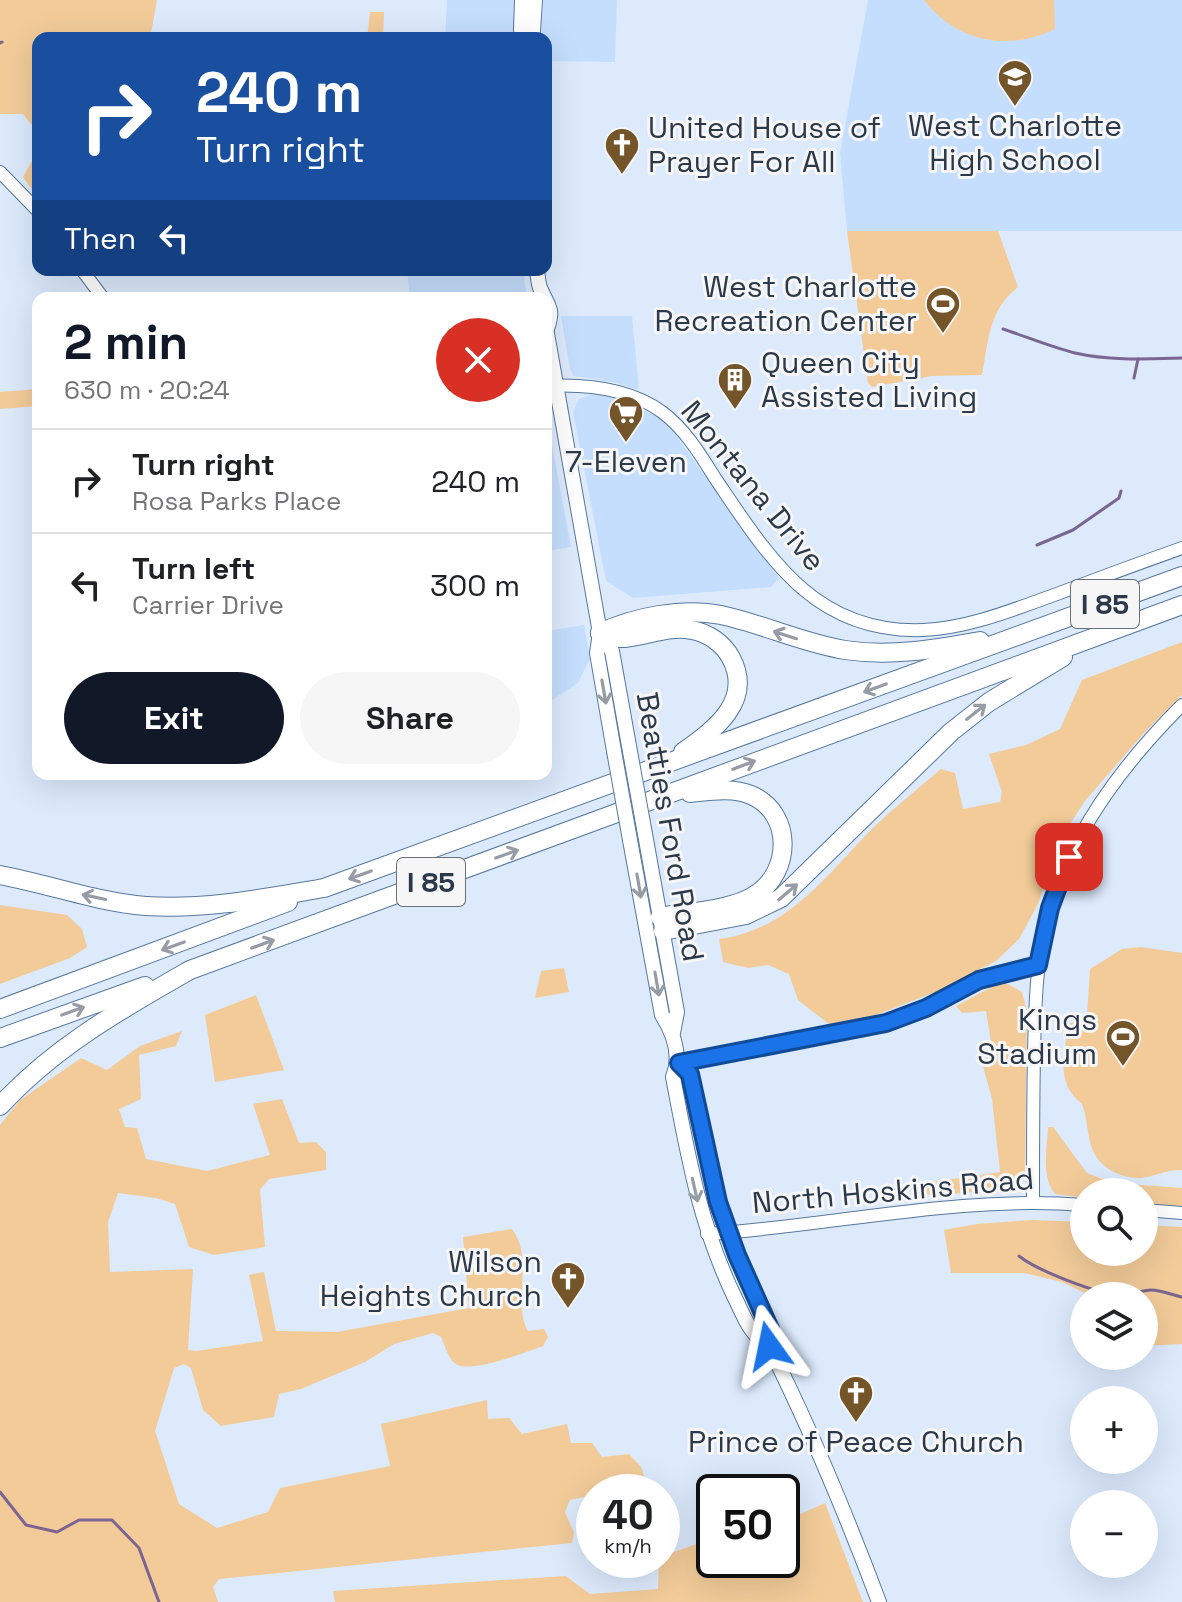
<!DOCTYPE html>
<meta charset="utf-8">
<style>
:root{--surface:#fff;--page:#f6f6f6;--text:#202124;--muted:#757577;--line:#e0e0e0;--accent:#111827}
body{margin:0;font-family:"Space Grotesk",sans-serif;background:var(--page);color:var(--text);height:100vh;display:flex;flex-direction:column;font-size:30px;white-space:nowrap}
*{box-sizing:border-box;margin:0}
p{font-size:26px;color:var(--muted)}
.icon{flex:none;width:44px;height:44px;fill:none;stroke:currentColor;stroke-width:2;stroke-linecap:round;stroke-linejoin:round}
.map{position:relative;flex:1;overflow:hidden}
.panel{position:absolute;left:32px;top:292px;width:520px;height:488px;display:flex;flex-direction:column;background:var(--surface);border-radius:16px;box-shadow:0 8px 32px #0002}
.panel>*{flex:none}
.hud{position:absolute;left:32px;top:32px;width:520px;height:244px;border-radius:16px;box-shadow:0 8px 32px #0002;background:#1a4fa0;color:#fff;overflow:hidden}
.buttons{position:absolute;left:1070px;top:1178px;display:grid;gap:16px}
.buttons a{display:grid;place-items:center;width:88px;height:88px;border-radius:50%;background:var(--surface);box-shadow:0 8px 32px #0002;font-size:40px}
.speed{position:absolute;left:576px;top:1474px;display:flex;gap:16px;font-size:40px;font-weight:700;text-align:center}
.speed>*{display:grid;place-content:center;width:104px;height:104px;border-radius:50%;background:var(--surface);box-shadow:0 8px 32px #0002;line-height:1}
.speed small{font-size:20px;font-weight:400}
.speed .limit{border:4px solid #111;border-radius:12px;background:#fff;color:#111}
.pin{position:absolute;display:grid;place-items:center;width:68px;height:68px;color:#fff;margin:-34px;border-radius:16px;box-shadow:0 4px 12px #0006}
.me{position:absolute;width:88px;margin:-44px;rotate:348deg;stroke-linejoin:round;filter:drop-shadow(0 0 6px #0008)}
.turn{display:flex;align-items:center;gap:28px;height:168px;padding:0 32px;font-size:36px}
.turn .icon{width:104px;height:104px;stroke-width:2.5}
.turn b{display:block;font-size:56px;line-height:68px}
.then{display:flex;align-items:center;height:76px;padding:0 32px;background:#0003;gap:16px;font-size:30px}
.round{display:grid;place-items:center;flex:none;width:84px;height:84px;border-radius:42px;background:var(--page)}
.headline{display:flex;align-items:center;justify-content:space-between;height:136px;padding:0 32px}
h1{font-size:48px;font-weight:700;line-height:60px;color:var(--accent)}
.cta{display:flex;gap:16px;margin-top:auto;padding:16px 32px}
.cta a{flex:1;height:92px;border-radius:48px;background:var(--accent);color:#fff;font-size:32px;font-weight:700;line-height:92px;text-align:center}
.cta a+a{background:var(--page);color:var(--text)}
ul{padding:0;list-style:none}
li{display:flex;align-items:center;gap:24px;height:104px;padding:0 32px;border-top:2px solid var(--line)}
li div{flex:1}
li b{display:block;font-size:30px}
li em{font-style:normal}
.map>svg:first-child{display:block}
.built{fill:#c5defd}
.green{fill:#f2cb99}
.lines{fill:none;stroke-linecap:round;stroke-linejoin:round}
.stream{stroke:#7b6692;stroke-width:3}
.tertiary-casing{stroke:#56789f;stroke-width:14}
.secondary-casing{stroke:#56789f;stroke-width:16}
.motorway-casing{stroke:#56789f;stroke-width:20}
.tertiary{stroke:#fff;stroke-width:12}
.secondary{stroke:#fff;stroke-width:14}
.motorway{stroke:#fff;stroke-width:18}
.secondary-bridge-casing{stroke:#56789f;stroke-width:16;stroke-linecap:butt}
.secondary-bridge{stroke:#fff;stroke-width:14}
.oneway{stroke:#959ca5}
.route-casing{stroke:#114b97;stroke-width:20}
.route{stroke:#1a73e8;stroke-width:14}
.labels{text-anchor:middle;stroke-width:6;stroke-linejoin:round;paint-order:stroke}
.shield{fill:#f6f6f6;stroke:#68727e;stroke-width:2}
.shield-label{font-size:28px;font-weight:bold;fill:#2b394b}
.poi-label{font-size:30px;fill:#2b394b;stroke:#f6f6f6}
.street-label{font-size:30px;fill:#2b394b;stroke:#f6f6f6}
</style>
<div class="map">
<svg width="1182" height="1602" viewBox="0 0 1182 1602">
<rect width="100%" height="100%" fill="#dceafc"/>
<g class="built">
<path d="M447,0H516L514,38H445Z"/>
<path d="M543,0H617L615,62L546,61V38H541Z"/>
<path d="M868,0H1182V231H847L840,153Z"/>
<path d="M425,270H523L527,298H410L407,272Z"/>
<path d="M561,316H632L639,390L613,382L574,376L570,369Z"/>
<path d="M592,394L611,397L631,403L660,419L674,433L779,578L771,587L633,598L606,581L573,412L579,399Z"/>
<path d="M546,413L571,547L546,551Z"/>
<path d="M584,625L590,658L578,683L546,704V631Z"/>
</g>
<g class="green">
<path d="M0,0H157L150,38H38V133L23,114H0Z"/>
<path d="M924,0H1054L1055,29C1009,52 956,42 924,0Z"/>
<path d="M370,12H384L383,38H367Z"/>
<path d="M38,150V198L23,177Z"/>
<path d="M847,231H998L1018,287C988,311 989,339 982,375L932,376L872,387L868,383Z"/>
<path d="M38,389V406L0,409V392Z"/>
<path d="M1182,642V695L1145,732L1084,802L1059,842L1038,904L1019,939L996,961L938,991L868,1018L829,1024L798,1000L789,974L768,965L748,968L723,962L719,939C792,929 827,873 875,826C896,806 919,788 941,769L955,773L963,809L1000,802L1002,792L989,754L1026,745L1060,729L1082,680Z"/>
<path d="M0,905L67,915L82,929L87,947L70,958L0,984Z"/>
<path d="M1141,947L1182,953V1170C1166,1169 1155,1177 1140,1178C1131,1178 1123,1176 1116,1173C1083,1157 1092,1132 1082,1104C1055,1083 1064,1055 1069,1024L1087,1016L1090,969L1122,949Z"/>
<path d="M564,968L569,992L535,998L541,971Z"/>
<path d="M1006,983L1022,992L1027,1011L1025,1177L1014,1188L932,1196L921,1192L919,1184L1000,1172L992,1099L983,1066L992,1048L986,1011L962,1013L956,1006L990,988Z"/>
<path d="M256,995L284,1070L215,1082L205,1015Z"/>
<path d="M182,1031L176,1046L139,1055L141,1099L119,1109L125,1127L137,1128L146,1159L207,1171L270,1155L253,1104L282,1099L299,1143L316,1142L326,1152V1170L269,1179L260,1190L265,1247L214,1255L189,1247L175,1204L156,1198L118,1193L108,1222L110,1272L193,1269L188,1350L197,1351L263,1341L249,1275L264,1272L276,1331L337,1332L469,1308L463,1237L512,1229C535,1260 511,1300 528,1331L544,1329L548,1337L543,1346C526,1352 471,1374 456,1364C448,1359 445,1345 441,1337L433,1333L394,1344L365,1362L301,1389L279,1394L274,1417L221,1426L203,1410L191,1368L184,1364L174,1368L155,1431L179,1504L217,1528L268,1512L280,1488L390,1466L381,1424L487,1400L488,1419L509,1418L522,1434L567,1424L571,1443H592L602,1457L629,1454L641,1467L650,1492H594V1495L570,1500L565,1512L574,1533L572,1543L219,1579L213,1587L218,1602H0V1125L20,1100L81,1058L107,1070L140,1046Z"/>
<path d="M1048,1127H1053L1087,1173L1113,1183L1182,1188V1210L1144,1206V1192H1084V1198L1055,1194C1041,1176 1047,1150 1048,1127Z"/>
<path d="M1031,1220L1084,1222V1252H1144V1225L1182,1227V1344L1144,1346V1296H1091L1062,1282L1024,1273H951L944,1230L977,1224Z"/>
<path d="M825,1503L863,1602H335L333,1591L566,1576L590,1594L658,1589L659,1560H662V1556L714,1538V1560H782V1519L796,1516Z"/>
</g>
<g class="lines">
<g class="stream">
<path d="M0,43L2,42"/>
<path d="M1003,329C1027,337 1051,347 1075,353C1110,361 1147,359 1182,358"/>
<path d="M1134,378L1138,359"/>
<path d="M1037,545L1073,530L1119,498L1121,491"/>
<path d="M1019,1256C1036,1270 1097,1294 1120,1295C1131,1296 1140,1290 1151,1290C1161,1290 1172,1295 1182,1297"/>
<path d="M0,1492L26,1525L57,1532L79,1520H112L139,1548L159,1602"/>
</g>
<defs>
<g id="tertiary">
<path d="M0,172L38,211"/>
<path d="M82,270L103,298"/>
<path d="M546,386C585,384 629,388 662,412C685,429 700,454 715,478C768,556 814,634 923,630C969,628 1015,609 1057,594C1099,578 1140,563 1182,548"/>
<path d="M679,1063L886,1023L926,1008L979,980L1038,965"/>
<path d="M1033,1202C1033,1153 1033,1104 1034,1055C1035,1005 1036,957 1050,909C1072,830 1125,762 1182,705"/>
<path d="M1144,1210L1182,1213"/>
<path d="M707,1234C833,1226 957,1195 1084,1205"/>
</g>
<g id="secondary">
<path d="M522,0L521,30L525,38"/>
<path d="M528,38L533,31L535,0"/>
<path d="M537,270C538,276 538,285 541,290C549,308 554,309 547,329"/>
<path d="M546,328L600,633L597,653L614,751"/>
<path d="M600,633L612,651L629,746"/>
<path d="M645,834L677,1012L673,1033"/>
<path d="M630,840L662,1015C674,1034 682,1055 673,1077C688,1156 699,1222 734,1296C745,1318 748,1332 769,1346C811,1430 846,1514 879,1602"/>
<path d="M679,1063L690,1074L718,1202L735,1249L770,1329L769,1346"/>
</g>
<g id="motorway">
<path d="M600,633C634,617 683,607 721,615C763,624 802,643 845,650C892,657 935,649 980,641"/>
<path d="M600,633C608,635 617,639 625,638C647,636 670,625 692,630C708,633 723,643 731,658C754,701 714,730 683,752"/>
<path d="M0,875C49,884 96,902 146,906C206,910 265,898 324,888L1182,576"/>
<path d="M660,917C687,912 733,910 755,895C792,872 793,813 751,795C732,787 710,791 690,793"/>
<path d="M663,931L746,915L781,898L951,732L989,702L1063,657"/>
<path d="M0,1009L288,902"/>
<path d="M0,1038L145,986"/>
<path d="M0,1106C54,1047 120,1010 190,970L1182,605"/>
</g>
</defs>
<use href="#tertiary" class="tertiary-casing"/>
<use href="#secondary" class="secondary-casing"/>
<use href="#motorway" class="motorway-casing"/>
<use href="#tertiary" class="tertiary"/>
<use href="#secondary" class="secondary"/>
<use href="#motorway" class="motorway"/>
<defs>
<g id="secondary-bridge">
<path d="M629,746L645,834"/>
<path d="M614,751L630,840"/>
</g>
</defs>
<use href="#secondary-bridge" class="secondary-bridge-casing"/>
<use href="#secondary-bridge" class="secondary-bridge"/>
</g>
<defs><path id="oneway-shaft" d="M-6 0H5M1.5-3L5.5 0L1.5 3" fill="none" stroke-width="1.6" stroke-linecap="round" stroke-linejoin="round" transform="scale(2)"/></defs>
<g class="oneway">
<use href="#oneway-shaft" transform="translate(785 635) rotate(-162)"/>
<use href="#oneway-shaft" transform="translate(875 688) rotate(160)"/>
<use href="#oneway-shaft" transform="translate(604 692) rotate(80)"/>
<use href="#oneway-shaft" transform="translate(976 712) rotate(-38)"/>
<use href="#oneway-shaft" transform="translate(744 765) rotate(-21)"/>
<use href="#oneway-shaft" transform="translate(507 854) rotate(-20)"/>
<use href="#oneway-shaft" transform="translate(360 875) rotate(160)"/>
<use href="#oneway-shaft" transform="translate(639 886) rotate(80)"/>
<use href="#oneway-shaft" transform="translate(788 892) rotate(-40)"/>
<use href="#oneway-shaft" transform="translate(94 897) rotate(-168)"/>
<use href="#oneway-shaft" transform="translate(263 944) rotate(-20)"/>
<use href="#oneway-shaft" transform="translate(173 946) rotate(160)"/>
<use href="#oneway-shaft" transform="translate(657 984) rotate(80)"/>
<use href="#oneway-shaft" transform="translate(73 1011) rotate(-20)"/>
<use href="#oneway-shaft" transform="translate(695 1190) rotate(77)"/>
</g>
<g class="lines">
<defs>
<path id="route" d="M769,1346L770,1329L737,1255L718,1202L690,1074L679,1063L886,1023L926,1008L979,980L1038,965L1050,908L1069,857"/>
</defs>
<use href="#route" class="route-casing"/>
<use href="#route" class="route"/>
</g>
<defs>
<symbol id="school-pin" viewBox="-11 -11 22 30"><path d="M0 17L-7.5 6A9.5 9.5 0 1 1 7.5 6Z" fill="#74552a" stroke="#f6f6f6"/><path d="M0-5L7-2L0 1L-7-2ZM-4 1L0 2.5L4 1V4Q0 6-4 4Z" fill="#fff"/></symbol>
<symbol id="church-pin" viewBox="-11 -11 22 30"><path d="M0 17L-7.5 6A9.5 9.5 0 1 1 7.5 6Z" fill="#74552a" stroke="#f6f6f6"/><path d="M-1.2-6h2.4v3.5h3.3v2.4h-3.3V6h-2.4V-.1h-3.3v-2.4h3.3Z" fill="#fff"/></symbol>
<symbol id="stadium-pin" viewBox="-11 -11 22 30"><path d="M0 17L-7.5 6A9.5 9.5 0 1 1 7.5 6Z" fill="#74552a" stroke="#f6f6f6"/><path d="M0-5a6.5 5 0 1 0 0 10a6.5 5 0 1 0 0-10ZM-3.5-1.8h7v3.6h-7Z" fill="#fff"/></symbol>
<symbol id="building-pin" viewBox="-11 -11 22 30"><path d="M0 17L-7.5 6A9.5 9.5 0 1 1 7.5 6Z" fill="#74552a" stroke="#f6f6f6"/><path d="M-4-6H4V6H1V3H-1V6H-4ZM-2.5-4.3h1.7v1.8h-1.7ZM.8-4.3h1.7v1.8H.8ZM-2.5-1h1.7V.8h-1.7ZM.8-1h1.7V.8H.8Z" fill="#fff"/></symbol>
<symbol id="supermarket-pin" viewBox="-11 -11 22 30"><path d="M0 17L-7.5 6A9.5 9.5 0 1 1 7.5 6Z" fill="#74552a" stroke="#f6f6f6"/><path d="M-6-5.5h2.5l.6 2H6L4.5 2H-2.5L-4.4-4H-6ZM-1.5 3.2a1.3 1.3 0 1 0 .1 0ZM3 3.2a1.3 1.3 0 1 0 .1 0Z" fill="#fff"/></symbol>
</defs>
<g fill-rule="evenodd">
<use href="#school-pin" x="995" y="57" width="40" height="54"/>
<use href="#church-pin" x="602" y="125" width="40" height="54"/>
<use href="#stadium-pin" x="923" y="284" width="40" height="54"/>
<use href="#building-pin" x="715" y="360" width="40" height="54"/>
<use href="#supermarket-pin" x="606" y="393" width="40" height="54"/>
<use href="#stadium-pin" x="1103" y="1017" width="40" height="54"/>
<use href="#church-pin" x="548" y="1259" width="40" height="54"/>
<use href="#church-pin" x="836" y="1373" width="40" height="54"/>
</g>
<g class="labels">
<g class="shield">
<rect x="1071" y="580" width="68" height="48" rx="6"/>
<rect x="397" y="858" width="68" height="48" rx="6"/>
</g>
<g class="shield-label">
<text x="1105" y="614">I 85</text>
<text x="431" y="892">I 85</text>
</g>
<g class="poi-label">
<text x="1015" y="136">West Charlotte<tspan x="1015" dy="34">High School</tspan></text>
<text x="648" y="138" text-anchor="start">United House of<tspan x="648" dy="34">Prayer For All</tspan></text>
<text x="917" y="297" text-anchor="end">West Charlotte<tspan x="917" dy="34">Recreation Center</tspan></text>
<text x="761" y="373" text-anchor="start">Queen City<tspan x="761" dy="34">Assisted Living</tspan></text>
<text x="626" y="472">7-Eleven</text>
<text x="1097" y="1030" text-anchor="end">Kings<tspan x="1097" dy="34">Stadium</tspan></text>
<text x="542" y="1272" text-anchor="end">Wilson<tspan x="542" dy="34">Heights Church</tspan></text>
<text x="856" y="1452">Prince of Peace Church</text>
</g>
<g class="street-label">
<text transform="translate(753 486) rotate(51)" y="10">Montana Drive</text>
<text transform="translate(670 827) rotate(80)" y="10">Beatties Ford Road</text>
<text transform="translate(893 1191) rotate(-5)" y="10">North Hoskins Road</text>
</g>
</g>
</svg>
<div class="buttons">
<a><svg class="icon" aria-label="search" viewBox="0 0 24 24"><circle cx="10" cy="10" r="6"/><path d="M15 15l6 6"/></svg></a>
<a><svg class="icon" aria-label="layers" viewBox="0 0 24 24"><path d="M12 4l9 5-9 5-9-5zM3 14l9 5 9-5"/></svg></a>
<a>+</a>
<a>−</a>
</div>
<div class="speed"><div>40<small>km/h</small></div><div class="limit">50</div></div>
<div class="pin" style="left:1069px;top:857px;background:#d93025"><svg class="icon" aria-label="arrive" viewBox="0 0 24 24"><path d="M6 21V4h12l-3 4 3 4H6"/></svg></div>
<svg class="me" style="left:769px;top:1346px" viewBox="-20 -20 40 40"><path d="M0-17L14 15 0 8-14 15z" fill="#1a73e8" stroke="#fff" stroke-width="4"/></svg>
<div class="hud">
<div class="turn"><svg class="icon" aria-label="right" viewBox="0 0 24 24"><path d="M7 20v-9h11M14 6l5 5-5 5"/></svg><div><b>240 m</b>Turn right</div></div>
<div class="then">Then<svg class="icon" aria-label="left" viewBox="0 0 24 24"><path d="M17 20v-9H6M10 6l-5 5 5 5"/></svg></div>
</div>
<section class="panel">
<div class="headline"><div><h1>2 min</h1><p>630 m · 20:24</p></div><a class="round" style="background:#d93025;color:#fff"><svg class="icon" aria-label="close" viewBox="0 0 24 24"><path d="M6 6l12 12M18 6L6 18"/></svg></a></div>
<ul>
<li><svg class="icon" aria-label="right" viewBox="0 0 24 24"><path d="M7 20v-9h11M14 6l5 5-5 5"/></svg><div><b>Turn right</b><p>Rosa Parks Place</p></div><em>240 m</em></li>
<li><svg class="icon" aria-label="left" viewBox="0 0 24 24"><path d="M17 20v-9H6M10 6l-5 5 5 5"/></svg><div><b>Turn left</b><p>Carrier Drive</p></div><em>300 m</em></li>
</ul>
<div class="cta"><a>Exit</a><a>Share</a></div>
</section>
</div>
